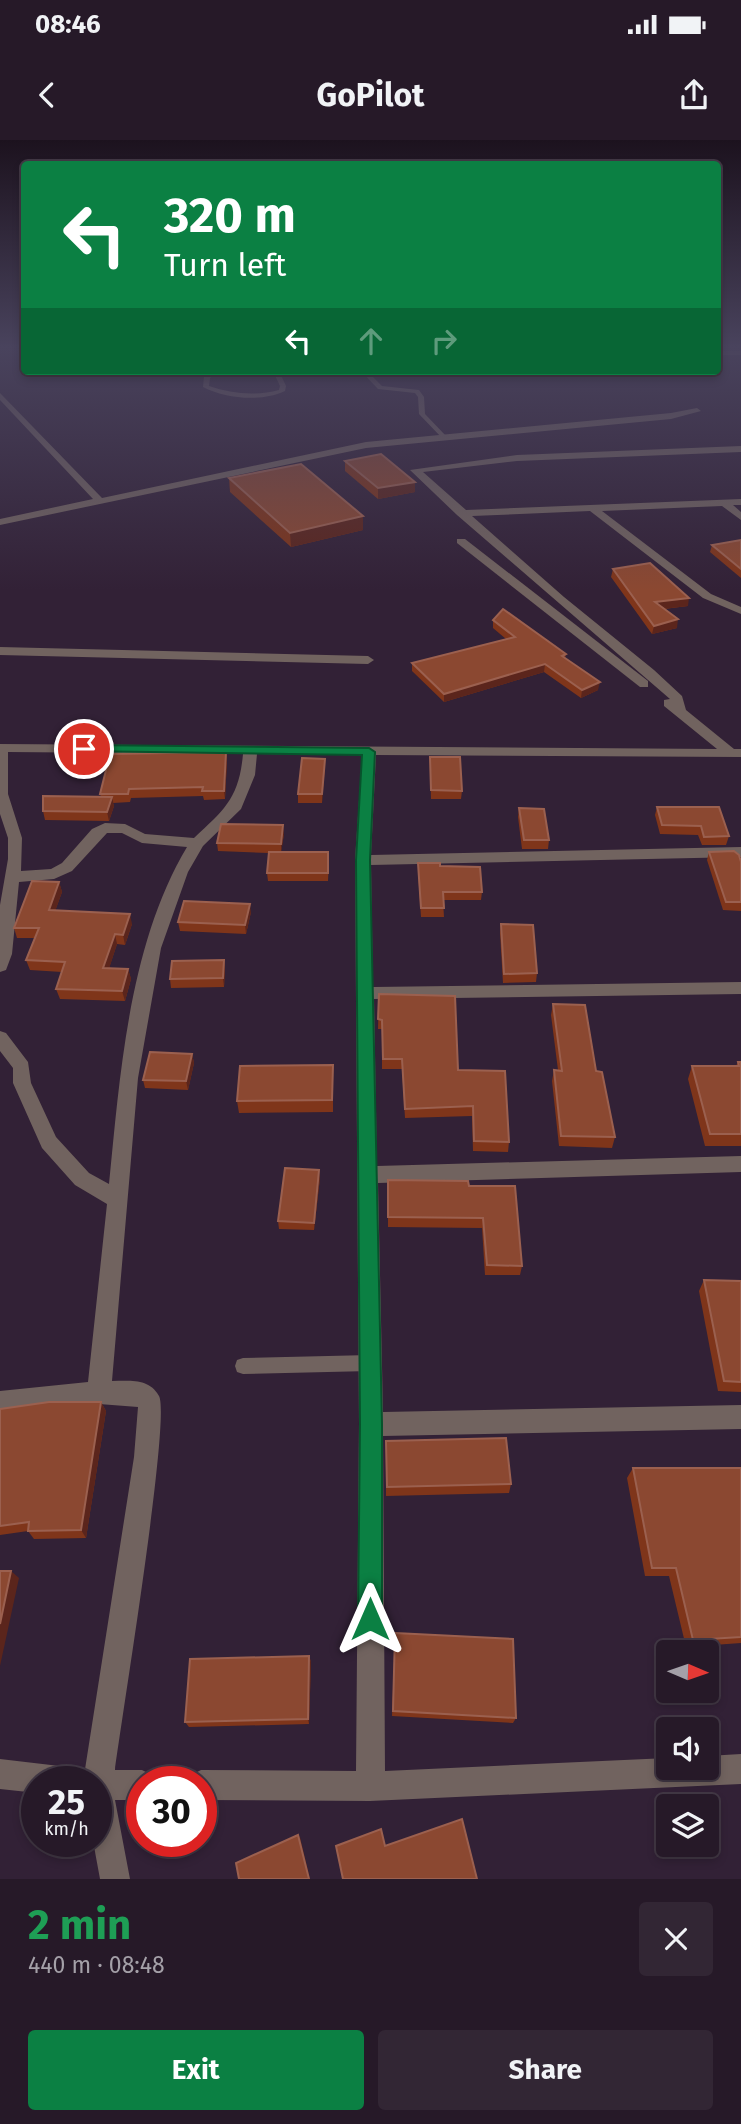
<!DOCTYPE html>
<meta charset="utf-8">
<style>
:root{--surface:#261928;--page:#322634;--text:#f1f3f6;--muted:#a4a0a8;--line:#423845;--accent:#0b8043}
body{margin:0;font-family:"Fira Sans",sans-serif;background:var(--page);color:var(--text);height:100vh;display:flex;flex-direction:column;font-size:26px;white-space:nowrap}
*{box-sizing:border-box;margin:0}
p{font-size:23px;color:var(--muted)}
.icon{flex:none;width:38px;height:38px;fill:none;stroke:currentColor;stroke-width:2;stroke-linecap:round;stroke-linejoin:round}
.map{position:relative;height:1739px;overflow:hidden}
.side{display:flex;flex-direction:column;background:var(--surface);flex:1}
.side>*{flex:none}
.banner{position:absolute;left:21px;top:21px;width:700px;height:214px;border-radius:7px;box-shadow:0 4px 10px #0003,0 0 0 2px var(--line);background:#0b8043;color:#fff;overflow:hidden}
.needle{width:46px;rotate:92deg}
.controls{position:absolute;left:656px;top:1500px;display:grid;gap:14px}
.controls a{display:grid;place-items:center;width:63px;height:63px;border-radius:7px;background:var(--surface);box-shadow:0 4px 10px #0003,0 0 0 2px var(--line);font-size:35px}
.speed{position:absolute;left:21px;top:1626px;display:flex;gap:14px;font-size:35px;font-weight:700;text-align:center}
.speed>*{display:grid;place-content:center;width:91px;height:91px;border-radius:50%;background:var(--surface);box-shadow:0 4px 10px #0003,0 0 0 2px var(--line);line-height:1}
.speed small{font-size:18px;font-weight:400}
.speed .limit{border:10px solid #d22;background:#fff;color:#111}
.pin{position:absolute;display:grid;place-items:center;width:60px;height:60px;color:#fff;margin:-30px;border:4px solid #fff;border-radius:50%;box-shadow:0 2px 7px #0007}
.me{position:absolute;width:77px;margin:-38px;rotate:0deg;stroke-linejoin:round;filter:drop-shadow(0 0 5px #0008)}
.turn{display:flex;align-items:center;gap:24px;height:147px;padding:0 28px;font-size:32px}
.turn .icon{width:91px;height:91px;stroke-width:2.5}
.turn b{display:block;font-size:49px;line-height:60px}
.lanes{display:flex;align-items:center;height:66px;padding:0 28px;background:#0003;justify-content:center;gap:35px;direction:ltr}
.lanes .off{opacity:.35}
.round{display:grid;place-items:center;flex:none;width:74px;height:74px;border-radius:7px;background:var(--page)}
.summary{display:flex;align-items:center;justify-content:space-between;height:119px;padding:0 28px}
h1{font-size:42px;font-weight:700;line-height:52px;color:#1e9e55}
.action{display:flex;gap:14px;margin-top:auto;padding:14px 28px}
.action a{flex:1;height:80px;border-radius:7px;background:var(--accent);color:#fff;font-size:28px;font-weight:700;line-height:80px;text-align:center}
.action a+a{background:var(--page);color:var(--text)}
.status{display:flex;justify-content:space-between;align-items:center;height:49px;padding:0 35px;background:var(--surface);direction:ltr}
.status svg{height:19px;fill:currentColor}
header{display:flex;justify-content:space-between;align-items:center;height:91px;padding:0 28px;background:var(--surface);font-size:32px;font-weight:700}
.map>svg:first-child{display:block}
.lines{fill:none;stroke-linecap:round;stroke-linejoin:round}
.service{fill:#71635f;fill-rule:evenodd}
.minor{fill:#71635f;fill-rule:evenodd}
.wall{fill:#7f351a}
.shaded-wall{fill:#5b251c}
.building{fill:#8b4831;stroke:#9b604f;stroke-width:2}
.route{fill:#0b8043;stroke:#07532c;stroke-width:2}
</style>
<div class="status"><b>08:46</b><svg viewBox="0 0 49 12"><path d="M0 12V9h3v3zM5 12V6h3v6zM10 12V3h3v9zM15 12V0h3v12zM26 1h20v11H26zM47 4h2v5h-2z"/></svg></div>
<header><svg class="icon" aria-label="back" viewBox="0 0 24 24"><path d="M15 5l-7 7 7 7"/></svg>GoPilot<svg class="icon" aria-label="share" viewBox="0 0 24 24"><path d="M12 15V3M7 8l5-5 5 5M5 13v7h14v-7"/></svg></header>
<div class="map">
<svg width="741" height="1739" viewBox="0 0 741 1739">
<rect width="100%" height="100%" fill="#322136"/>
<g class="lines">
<g class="service">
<path d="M212,231H219L210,238L209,246C232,254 256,256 279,250L280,246L273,231H279L286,246L285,251C262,262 226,259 203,247L204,237Z"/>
<path d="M361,231H367L382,246L419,250L424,257L425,274L446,296V298H442L419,274L418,257L415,253L378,249Z"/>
<path d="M370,1215L376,1218L378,1223L376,1228L370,1231L243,1234L237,1232L235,1226L237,1220L243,1218Z"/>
</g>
<g class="minor">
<rect x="718" y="211" width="23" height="4"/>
<path d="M0,253L102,358L366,302L671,273L697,268L701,271L671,279L366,308L0,385V379L93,359L0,260Z"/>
<path d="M741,306V312L517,321L423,332L466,370L741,359V365H733L741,372V380L722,366L602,371L711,454L741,467V474L703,458L590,371L472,376L564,457L654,530L682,556L686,570L734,609H741V617L376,615L371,715L741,707V717L371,725L373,847L741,842V854L374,859L377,1026L741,1016V1032L378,1043L383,1272L741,1265V1289L383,1296L385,1631L668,1618V1628H707V1616L741,1614V1644L370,1661L201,1660V1642H188L191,1635L201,1630L356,1631L359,1284L355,720L362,615L257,614L255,635L241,669L203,706L188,732L161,808L138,938L112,1241C130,1241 149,1238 159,1256C171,1278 121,1582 115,1630H142L152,1635L155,1642H142V1660H115L130,1739H100L93,1701H96V1642H83L134,1317L138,1267L99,1264L0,1275V1251L88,1242L107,1064L75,1045L42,1008L13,943V928L0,911V891L6,893L28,922L31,943L56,997L89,1033L109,1044C120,934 129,804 187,707L142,703L122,693H107L72,731L54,739L19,742L12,814L6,830L0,832V765L8,719V698L0,674V604L717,609L664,566V560L670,559L457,375L410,330L517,315ZM8,612L243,614C239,658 225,669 194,698L145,694L125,684L105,683L92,689L62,723L51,729L21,731L22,698L8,654Z"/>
<path d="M457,399H465L648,541V547H640L457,403Z"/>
<path d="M0,507L368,516L374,520L368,524L0,515Z"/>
<path d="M0,1619L68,1627L78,1632L82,1642H37V1653L0,1649Z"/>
</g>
</g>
<g class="wall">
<path d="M345,321L415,342V352L378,359L345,331Z"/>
<path d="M229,338L363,390L291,407L230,352Z"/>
<path d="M741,400V438L710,412L712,405Z"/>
<path d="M613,429L688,466L664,469L677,488L652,494L611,437Z"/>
<path d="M493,480L566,514L565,518L598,550L581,558L544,532L444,562L412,531V523L506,499L493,488Z"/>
<path d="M226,612L227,621L225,659L204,660L203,656L131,658L130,662L113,663L114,666L109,681L45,680L43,671L101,657L100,654Z"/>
<path d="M430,617L462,651L461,659H431Z"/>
<path d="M325,619L322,663H298V654Z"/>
<path d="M657,667L729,696L726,705H702L698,695L660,694L655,675Z"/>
<path d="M519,668L549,700L548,709H522L518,677Z"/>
<path d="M284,694L281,712L329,721L328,741H268L267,733L269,713L218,711L217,703Z"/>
<path d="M709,712L741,722V771L723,770L707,720Z"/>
<path d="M418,723L440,726L482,752L481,760H443L444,777H421L418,732Z"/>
<path d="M59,742L62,752L55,771L132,784L125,805L117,804L109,828L128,829L131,839L125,861L60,859L56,849L62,832L30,830L26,820L35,798H17L14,788Z"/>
<path d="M251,772L246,794L180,791L178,782Z"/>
<path d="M501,784L537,833L536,842L503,843L500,793Z"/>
<path d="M224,820L225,829L224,847L171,848L170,839Z"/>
<path d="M379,854L458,930L509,1002L508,1012L473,1011L472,976L405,978L402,929H382V889H378Z"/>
<path d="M553,864L596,931L615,997L612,1008L559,1006L552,941L554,930H558L551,875Z"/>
<path d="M192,914L194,923L188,950L145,948L143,940Z"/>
<path d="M738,922H741V1006H705L688,939L692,926H736Z"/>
<path d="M333,925V972L239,973L237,961Z"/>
<path d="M320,1038L314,1090L279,1089L278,1081Z"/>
<path d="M388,1040L469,1046L522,1126L520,1135H485L482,1088L388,1087Z"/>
<path d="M704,1140L741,1141V1252L718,1251L699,1151Z"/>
<path d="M101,1262L106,1271L86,1398L34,1399L28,1391L0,1395V1269Z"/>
<path d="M386,1301L511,1344L509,1353L386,1356Z"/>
<path d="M633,1328H741V1503L686,1507L669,1436H645L627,1338Z"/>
<path d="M395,1493L516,1578L513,1583L392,1576Z"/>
<path d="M309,1516L311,1522L309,1584L189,1587L185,1582Z"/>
</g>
<g class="shaded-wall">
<path d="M415,342V352L378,359V348Z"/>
<path d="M363,376V390L291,407L290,393Z"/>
<path d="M689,458L688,466L654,470L655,462Z"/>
<path d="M678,479L677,488L652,494L654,486Z"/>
<path d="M545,524L544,532L444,562V554Z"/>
<path d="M600,542L598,550L581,558L582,550Z"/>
<path d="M226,612L227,621L225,659L224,651Z"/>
<path d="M325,619V627L322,663V654Z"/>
<path d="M112,657L114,666L109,681L107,672Z"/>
<path d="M283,685L284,694L281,713V704Z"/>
<path d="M59,742L62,752L52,780L49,770Z"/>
<path d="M250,764L251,772L246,794L245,785Z"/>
<path d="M130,774L132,784L125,805L123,795Z"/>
<path d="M115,794L117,804L106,838L103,828Z"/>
<path d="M224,820L225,829L224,847L223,838Z"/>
<path d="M128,829L131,839L125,861L122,851Z"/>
<path d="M192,914L194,923L188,950L186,941Z"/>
<path d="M319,1030L320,1038L314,1090V1083Z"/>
<path d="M101,1262L106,1271L86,1398L81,1390Z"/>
<path d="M11,1431L19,1438L0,1526V1484Z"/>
<path d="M309,1516L311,1522L309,1584L308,1579Z"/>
<path d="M298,1695L300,1697L310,1739H309Z"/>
</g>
<g class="building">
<path d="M381,314L415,342L378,348L345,321Z"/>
<path d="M301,324L363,376L290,393L229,338Z"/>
<path d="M741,400V429L712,405Z"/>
<path d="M650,423L689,458L655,462L678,479L654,486L613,429Z"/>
<path d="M503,469L566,514L562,516L600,542L582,550L545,524L444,554L412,523L515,497L493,480Z"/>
<path d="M226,612L224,651H202L203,647L129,649L128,654H100L110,614Z"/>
<path d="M430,617H460L462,651L431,650Z"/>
<path d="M302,618L325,619L322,654H298Z"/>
<path d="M43,656L112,657L107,672L43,671Z"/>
<path d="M657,667H719L729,696L704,697L701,686L662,685Z"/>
<path d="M519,668L544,669L549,700H524Z"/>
<path d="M221,684L283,685L281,704L217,703Z"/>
<path d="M734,711L739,715L741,722V762H726L709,712Z"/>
<path d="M269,712H328V733H267Z"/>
<path d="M418,723H440V726L480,727L482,752H443L444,768H421Z"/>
<path d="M32,741L59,742L49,770L130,774L123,795L115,794L103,828L128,829L122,851L56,849L65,822L26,820L39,788H14Z"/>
<path d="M184,761L250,764L245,785L178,782Z"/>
<path d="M501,784L533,785L537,833L504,834Z"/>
<path d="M224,820L223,838L170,839L172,821Z"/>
<path d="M379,854L455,856L458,930L505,931L509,1002L474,1001L473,966L405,969L402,919H383L382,880L378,879Z"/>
<path d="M553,864L585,865L596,931L602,932L615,997L561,996L554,930L562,931Z"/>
<path d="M150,912L192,914L186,941L143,940Z"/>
<path d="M738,922H741V994H710L692,926H739Z"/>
<path d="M333,925L332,960L237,961L240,926Z"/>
<path d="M285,1028L319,1030L314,1083L278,1081Z"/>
<path d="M388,1040L468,1041L469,1046H515L522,1126L487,1125L483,1078L388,1077Z"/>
<path d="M704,1140L741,1141V1242L724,1241Z"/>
<path d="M49,1262H101L81,1390L28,1391L29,1382L0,1386V1269Z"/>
<path d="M506,1298L511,1344L387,1347L386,1301Z"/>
<path d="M633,1328H741V1497L693,1500L676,1428H652Z"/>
<path d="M0,1431H11L0,1484Z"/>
<path d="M395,1493L513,1499L516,1578L393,1571Z"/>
<path d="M309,1516L308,1579L185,1582L190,1519Z"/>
<path d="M462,1679L477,1739H343L336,1706L381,1689L385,1706Z"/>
<path d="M298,1695L309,1739H239L236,1723Z"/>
</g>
<linearGradient id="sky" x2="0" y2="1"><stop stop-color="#1c121e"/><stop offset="0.46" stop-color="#49435d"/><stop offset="1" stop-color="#49435d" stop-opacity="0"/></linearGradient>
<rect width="741" height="450" fill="url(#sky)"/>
<path class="route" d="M84,605L369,608L375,612L370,720L382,1284V1479L379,1488L370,1491L362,1488L358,1479L360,1284L356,720L362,615L80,611L78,609Z"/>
</svg>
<div class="controls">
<a><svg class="needle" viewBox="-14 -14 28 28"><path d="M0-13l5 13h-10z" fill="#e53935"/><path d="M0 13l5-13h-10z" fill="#a4a0a8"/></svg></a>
<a><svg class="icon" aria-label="sound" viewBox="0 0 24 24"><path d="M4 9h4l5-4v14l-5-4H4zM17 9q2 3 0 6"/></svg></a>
<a><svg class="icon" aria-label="layers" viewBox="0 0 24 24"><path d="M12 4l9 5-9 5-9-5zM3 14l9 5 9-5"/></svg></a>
</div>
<div class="speed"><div>25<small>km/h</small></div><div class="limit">30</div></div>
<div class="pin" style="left:84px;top:609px;background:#d93025"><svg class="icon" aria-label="arrive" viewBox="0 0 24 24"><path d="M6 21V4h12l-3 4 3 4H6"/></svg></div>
<svg class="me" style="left:370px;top:1479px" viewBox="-20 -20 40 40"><path d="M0-17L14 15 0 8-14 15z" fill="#0b8043" stroke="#fff" stroke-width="4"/></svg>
<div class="banner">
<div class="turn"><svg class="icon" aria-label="left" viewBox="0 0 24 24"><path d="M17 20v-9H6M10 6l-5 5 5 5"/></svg><div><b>320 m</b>Turn left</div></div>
<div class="lanes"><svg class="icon" aria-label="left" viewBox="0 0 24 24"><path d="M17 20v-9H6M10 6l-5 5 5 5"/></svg><svg class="icon off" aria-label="ahead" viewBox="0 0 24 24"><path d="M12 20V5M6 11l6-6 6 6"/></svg><svg class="icon off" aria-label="right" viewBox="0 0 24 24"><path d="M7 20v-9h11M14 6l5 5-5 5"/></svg></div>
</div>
</div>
<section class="side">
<div class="summary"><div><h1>2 min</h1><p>440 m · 08:48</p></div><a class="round"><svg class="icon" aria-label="close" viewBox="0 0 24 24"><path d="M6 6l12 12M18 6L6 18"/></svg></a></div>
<div class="action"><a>Exit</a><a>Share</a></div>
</section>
